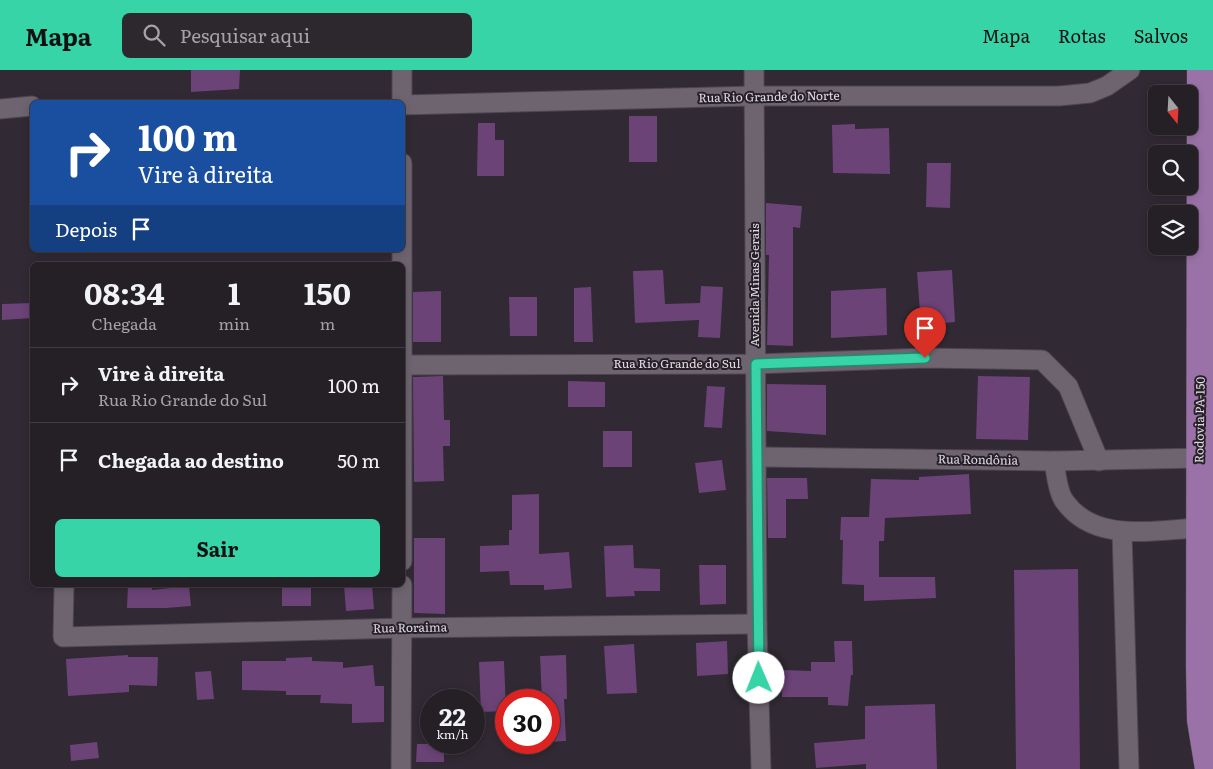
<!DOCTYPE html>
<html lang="pt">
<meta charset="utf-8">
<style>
:root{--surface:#251f26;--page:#2d272e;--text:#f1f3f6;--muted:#a3a2a7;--line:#423d43;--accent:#36d4a7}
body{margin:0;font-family:Literata,serif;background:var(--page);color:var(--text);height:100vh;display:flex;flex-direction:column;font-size:19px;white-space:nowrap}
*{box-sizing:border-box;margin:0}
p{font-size:16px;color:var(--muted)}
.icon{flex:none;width:28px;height:28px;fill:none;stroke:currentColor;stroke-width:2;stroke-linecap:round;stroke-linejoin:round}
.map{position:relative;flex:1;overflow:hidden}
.details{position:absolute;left:30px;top:192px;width:375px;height:325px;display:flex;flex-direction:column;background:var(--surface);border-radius:8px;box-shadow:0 2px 8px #0003,0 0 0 1px var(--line)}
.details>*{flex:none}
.guide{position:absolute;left:30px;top:30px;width:375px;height:152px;border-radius:8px;box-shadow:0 2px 8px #0003,0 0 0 1px var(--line);background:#1a4fa0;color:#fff;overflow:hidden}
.needle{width:32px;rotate:162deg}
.fabs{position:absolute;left:1148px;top:15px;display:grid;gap:10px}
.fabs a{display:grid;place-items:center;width:50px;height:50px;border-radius:8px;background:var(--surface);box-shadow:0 2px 8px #0003,0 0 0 1px var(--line);font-size:25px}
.speed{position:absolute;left:420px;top:619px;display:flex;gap:10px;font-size:25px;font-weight:700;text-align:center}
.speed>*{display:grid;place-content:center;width:65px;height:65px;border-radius:50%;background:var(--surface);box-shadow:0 2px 8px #0003,0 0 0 1px var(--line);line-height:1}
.speed small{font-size:12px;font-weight:400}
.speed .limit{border:8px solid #d22;background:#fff;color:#111}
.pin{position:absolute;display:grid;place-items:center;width:42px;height:42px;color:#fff;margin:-51px -21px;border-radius:50% 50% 50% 0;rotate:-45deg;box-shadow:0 0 5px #0007}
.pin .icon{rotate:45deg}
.me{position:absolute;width:55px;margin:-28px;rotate:359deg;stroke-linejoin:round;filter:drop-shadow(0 0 4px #0008)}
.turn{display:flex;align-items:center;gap:18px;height:105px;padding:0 25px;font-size:22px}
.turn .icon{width:65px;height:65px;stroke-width:2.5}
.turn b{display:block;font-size:35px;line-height:42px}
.then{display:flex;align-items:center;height:48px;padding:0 25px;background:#0003;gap:10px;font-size:19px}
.eta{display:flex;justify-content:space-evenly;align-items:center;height:85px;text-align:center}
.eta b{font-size:30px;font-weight:700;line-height:35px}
.primary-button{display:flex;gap:10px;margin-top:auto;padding:10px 25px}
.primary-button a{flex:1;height:58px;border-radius:8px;background:var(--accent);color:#111;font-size:20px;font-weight:700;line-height:58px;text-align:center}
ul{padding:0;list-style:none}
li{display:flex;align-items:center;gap:15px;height:75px;padding:0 25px;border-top:1px solid var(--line)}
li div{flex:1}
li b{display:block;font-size:19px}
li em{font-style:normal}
header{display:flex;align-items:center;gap:30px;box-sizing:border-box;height:70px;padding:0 25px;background:var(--accent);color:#111}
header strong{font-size:24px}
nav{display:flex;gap:28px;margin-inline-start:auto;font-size:18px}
.search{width:350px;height:45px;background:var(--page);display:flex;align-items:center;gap:12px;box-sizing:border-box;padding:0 18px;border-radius:8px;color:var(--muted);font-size:19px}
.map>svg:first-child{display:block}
.building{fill:#6b4377}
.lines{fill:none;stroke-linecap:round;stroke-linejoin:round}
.minor-casing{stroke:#4d464f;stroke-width:21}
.trunk-casing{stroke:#4d464f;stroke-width:29}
.minor{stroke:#6d646f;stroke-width:19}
.trunk{stroke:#9a72a7;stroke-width:28}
.route-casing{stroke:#238a6d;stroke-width:12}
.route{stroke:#36d4a7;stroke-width:9}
.labels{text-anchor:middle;stroke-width:4;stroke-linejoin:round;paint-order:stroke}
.street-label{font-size:12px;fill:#e0dbe2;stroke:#272029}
</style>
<header>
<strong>Mapa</strong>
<div class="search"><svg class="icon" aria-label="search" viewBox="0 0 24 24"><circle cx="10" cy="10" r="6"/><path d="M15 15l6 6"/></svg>Pesquisar aqui</div>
<nav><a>Mapa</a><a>Rotas</a><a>Salvos</a></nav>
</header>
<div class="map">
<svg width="1213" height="699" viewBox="0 0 1213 699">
<rect width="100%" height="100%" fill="#312933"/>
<g class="building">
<path d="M191,0H240L239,19L191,22Z"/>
<rect x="629" y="46" width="28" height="46"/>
<path d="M478,53H495V70H504V106H477Z"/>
<path d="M855,54V59L889,58L890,104L833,103L832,55Z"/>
<path d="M927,93H951L950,138L926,137Z"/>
<path d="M766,133L802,136L800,158L793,157V276L767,275L769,185H766Z"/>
<path d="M663,200L665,234L700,233L701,216L723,217L720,268L698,267L699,250L635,253L633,201Z"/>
<path d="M952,200L955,252L921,255L917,202Z"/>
<path d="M591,217L593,272H574V218Z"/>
<path d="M886,218L887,265L831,268V221Z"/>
<path d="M441,221V272H413V222Z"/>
<path d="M509,227H537V266H510Z"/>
<path d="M32,233V248L2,250V234Z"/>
<path d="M443,306L444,350H450V376H443L444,411L414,412L413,307Z"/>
<path d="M978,306L1030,307L1028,370L976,369Z"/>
<path d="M568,311L605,312V337H568Z"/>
<path d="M767,314L826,315V365L767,361Z"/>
<path d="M707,316L725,317L722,358L704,357Z"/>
<rect x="603" y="361" width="29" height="36"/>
<path d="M722,390L726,420L699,423L695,393Z"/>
<path d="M969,404L971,444L885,448L884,471H879V507H935L936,528L864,531V515L842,514L843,470H840L841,447H869L871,409L919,410V407Z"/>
<path d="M767,408H807L808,429H786V468H768Z"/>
<path d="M539,424V484L569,482L572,518L544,520V515H510L509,501L480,502V476L509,475V460H512V425Z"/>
<path d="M414,468H445V544L414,543Z"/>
<path d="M633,475L634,498L660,499V521H634L635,526L606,527L604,476Z"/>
<path d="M699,495H726V534L700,535Z"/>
<path d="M1078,499L1080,699H1016L1014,500Z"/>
<path d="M128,515H152V520L189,516L191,536L166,538H127Z"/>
<rect x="282" y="515" width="29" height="21"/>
<path d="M344,515H372L374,539L346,541Z"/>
<path d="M727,571L728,604L697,606L696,573Z"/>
<path d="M834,571H852L853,605H851L848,636L828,635V627H782L783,600L811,601V592H835Z"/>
<path d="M634,574L637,623L607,624L604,576Z"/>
<path d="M128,585V587H158L157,616L129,615V622L68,626L66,589Z"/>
<path d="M566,585L567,629H564L566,671L549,672V630H542L540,586Z"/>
<path d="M312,587V591L343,592V598L373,595L375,616H384V652L352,653V634L320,633L321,625H286V621L242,620V591H286V588Z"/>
<path d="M504,591L506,641L481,642L479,592Z"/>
<path d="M211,601L214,629L197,630L195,602Z"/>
<path d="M935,634L937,699H866V694L816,698L814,673L865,669V636Z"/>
<path d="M97,672L99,688L71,691L70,675Z"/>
<path d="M417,674H444V692H416Z"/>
</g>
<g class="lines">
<defs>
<g id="minor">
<path d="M402,0V32"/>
<path d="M754,0L757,554L761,699"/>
<path d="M402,35L754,26H1059L1090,23L1107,16L1130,0"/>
<path d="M0,39L32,36"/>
<path d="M402,93V491"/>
<path d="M402,295L756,294L925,288L1042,290L1068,316L1099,391"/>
<path d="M757,387L1054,391L1200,388"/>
<path d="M1054,391C1056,402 1057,419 1063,429C1092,474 1153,460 1199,458"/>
<path d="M1122,462L1129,699"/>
<path d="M64,515L63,567L402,558L757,554"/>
<path d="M401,699L402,515"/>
</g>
<path id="trunk" d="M1201,0L1200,596L1201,650L1209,699"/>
</defs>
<use href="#minor" class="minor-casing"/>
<use href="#trunk" class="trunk-casing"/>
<use href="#minor" class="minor"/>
<use href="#trunk" class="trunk"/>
</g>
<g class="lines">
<defs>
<path id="route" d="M759,608L756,294L925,288"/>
</defs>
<use href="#route" class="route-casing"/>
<use href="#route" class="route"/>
</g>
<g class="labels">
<g class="street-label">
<text transform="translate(769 27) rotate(-1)" y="4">Rua Rio Grande do Norte</text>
<text transform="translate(755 215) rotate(-90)" y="4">Avenida Minas Gerais</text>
<text x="677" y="298">Rua Rio Grande do Sul</text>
<text transform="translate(1200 350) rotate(-89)" y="4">Rodovia PA-150</text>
<text transform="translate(978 390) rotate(1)" y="4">Rua Rondônia</text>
<text transform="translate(410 558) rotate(-1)" y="4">Rua Roraima</text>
</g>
</g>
</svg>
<div class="fabs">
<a><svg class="needle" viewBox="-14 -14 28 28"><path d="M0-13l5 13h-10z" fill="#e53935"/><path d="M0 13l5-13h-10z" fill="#a3a2a7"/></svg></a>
<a><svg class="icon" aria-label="search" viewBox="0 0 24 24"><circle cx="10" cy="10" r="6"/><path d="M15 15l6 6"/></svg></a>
<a><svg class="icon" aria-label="layers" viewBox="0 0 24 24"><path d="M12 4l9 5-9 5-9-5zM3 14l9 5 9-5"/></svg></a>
</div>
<div class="speed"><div>22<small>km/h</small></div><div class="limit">30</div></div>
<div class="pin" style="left:925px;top:288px;background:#d93025"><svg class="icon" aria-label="arrive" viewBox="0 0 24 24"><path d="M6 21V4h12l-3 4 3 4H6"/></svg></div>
<svg class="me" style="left:759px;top:608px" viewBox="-20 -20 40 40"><circle r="19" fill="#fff"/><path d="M0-13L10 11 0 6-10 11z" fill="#36d4a7"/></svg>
<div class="guide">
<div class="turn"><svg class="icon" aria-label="right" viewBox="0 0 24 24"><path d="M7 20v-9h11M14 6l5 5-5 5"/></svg><div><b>100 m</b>Vire à direita</div></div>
<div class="then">Depois<svg class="icon" aria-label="arrive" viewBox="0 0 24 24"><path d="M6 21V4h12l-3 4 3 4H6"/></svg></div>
</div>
<section class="details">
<div class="eta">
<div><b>08:34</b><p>Chegada</p></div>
<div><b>1</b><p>min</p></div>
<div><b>150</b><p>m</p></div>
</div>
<ul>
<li><svg class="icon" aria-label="right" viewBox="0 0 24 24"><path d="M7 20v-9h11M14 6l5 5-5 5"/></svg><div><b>Vire à direita</b><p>Rua Rio Grande do Sul</p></div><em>100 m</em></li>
<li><svg class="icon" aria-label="arrive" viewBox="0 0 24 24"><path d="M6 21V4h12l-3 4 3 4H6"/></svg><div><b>Chegada ao destino</b></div><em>50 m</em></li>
</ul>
<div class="primary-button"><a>Sair</a></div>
</section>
</div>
